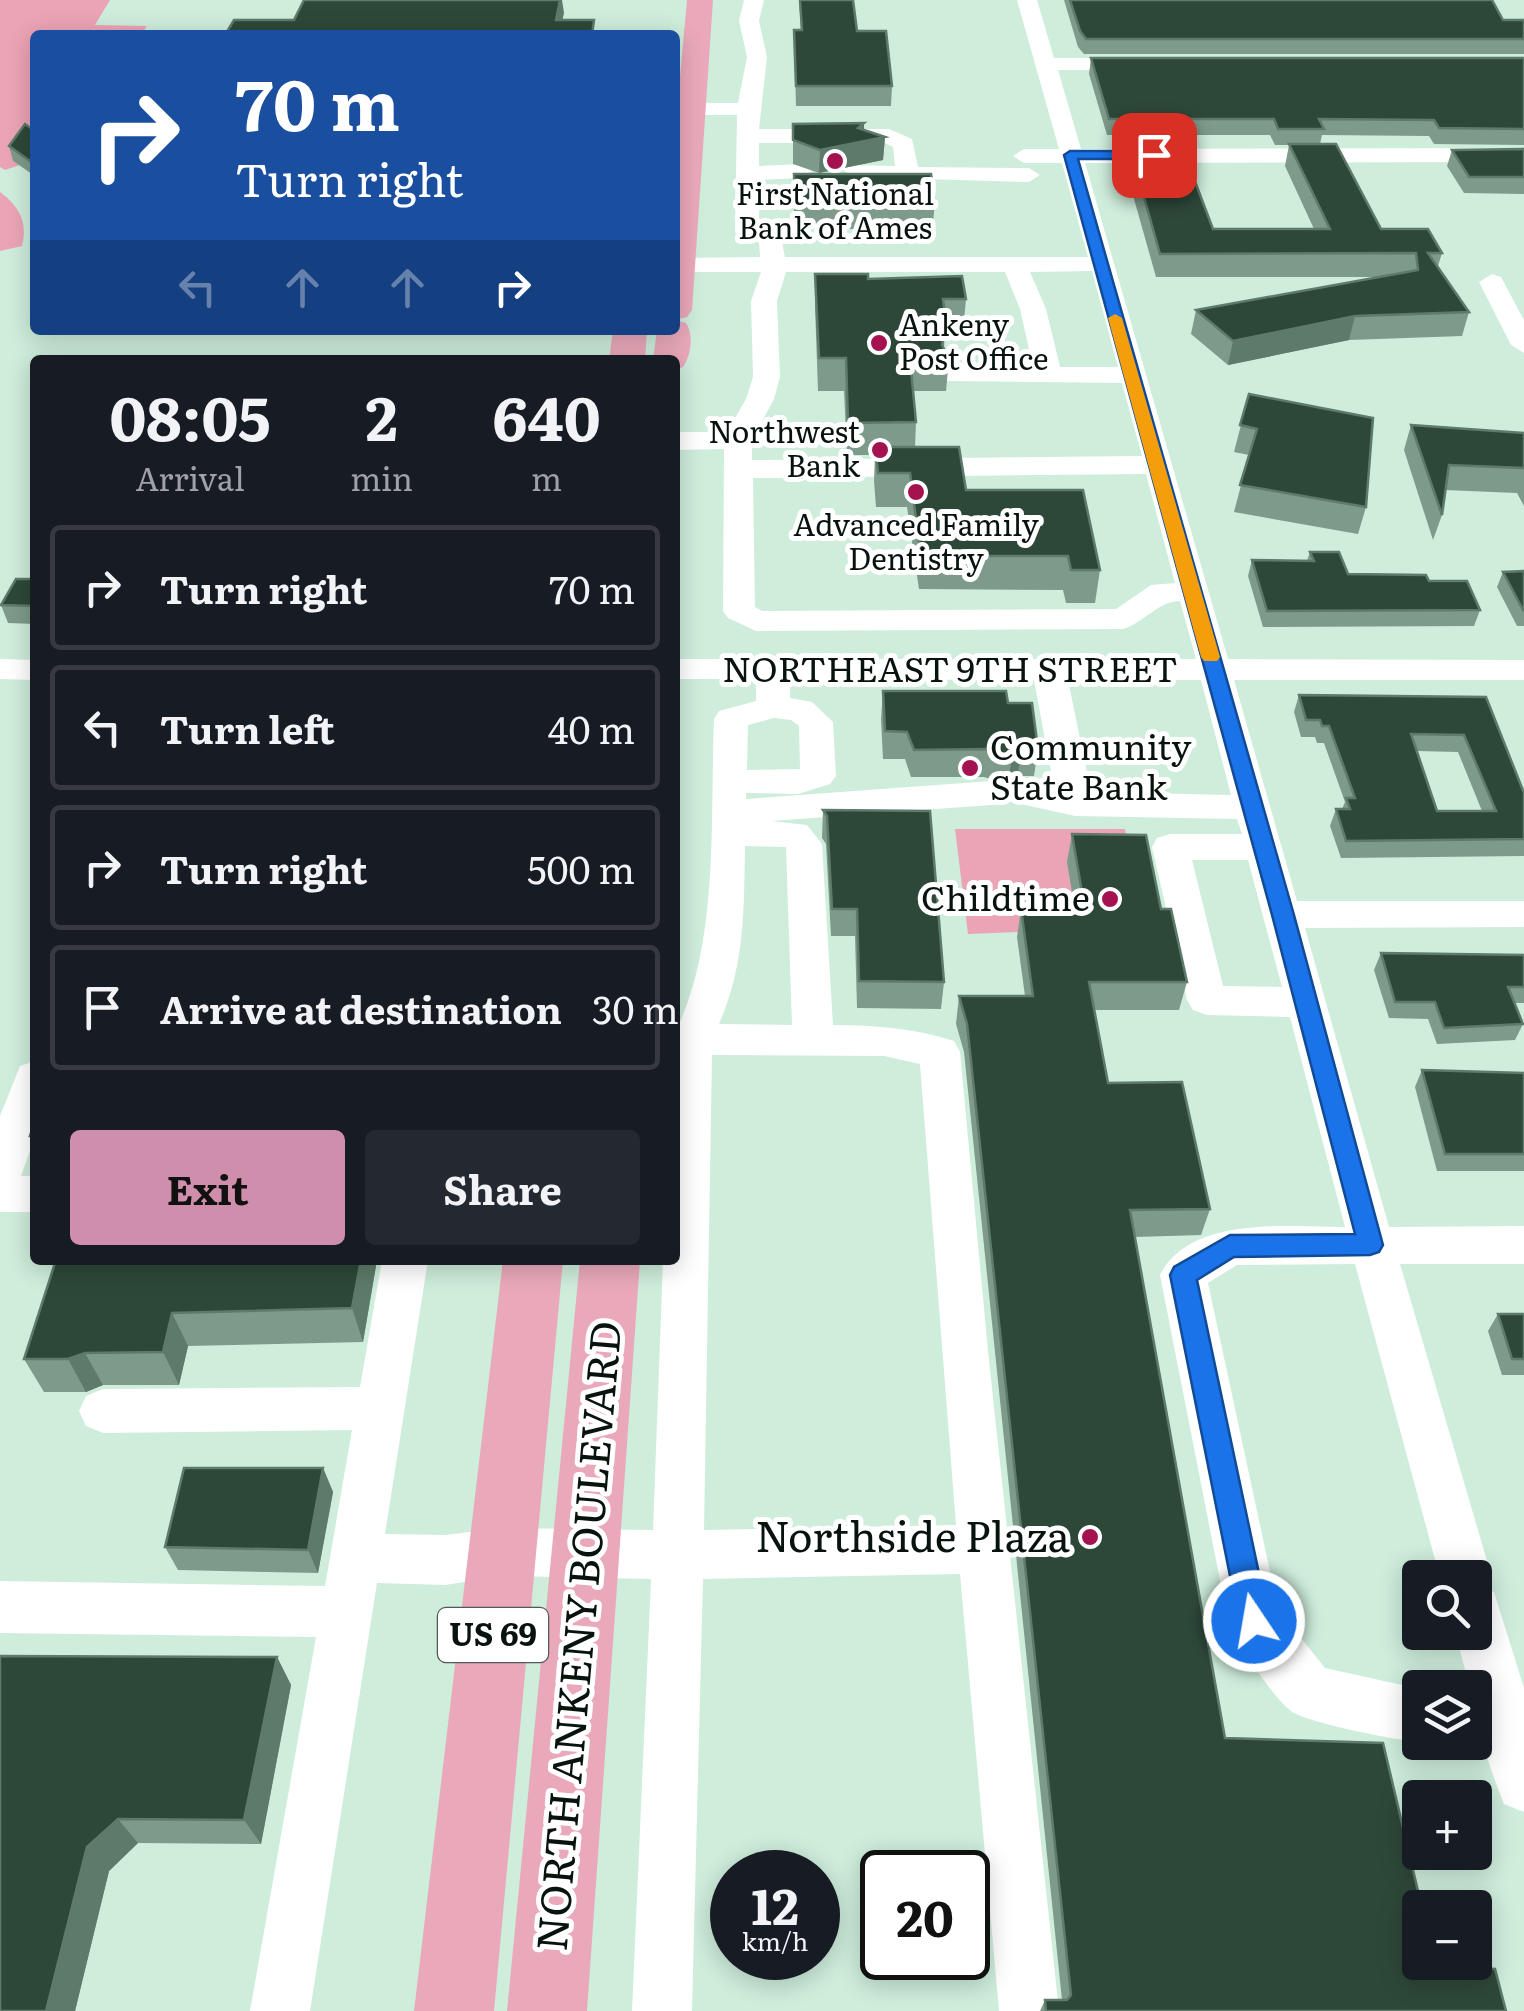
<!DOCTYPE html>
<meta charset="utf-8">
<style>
:root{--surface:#171b24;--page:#242831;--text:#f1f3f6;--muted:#9ea1a6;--line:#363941;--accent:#cf8eab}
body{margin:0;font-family:Literata,serif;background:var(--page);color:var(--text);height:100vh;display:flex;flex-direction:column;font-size:38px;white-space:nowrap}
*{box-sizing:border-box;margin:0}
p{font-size:32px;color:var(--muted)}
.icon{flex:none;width:55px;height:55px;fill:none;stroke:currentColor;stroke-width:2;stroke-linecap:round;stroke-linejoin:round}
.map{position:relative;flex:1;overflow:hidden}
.drawer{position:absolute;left:30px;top:355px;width:650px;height:910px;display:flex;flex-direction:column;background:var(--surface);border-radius:10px;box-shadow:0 5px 25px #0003}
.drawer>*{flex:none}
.banner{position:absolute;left:30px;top:30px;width:650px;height:305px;border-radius:10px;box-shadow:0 5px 25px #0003;background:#1a4fa0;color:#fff;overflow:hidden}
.tools{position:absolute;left:1402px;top:1560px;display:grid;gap:20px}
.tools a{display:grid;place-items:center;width:90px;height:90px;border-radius:10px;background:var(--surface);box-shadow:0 5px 25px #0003;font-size:50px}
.speed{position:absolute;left:710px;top:1850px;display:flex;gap:20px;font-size:50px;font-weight:700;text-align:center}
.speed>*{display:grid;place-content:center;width:130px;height:130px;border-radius:50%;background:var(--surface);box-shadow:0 5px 25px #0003;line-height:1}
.speed small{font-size:25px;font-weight:400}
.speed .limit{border:5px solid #111;border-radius:15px;background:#fff;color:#111}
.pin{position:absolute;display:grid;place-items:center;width:85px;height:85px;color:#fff;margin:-42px;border-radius:20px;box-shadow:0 5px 15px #0006}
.me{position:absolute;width:110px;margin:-55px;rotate:348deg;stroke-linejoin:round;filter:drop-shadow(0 0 8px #0008)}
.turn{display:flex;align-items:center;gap:35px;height:210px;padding:0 40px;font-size:45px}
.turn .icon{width:130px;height:130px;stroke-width:2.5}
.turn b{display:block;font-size:70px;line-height:85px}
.lanes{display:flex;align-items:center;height:95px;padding:0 40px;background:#0003;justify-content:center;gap:50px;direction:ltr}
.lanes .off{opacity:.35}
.eta{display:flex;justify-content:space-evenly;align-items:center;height:170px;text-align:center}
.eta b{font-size:60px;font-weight:700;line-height:70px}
.primary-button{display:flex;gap:20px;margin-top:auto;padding:20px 40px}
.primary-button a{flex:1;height:115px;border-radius:10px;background:var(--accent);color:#111;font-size:40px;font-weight:700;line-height:115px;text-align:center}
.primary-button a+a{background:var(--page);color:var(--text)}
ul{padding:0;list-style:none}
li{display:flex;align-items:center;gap:30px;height:125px;margin:0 20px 15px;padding:0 20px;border:5px solid var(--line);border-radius:10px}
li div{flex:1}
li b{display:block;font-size:38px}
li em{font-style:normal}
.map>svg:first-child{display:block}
.green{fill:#eba4b5}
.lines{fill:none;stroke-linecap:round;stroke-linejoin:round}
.minor{fill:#fff;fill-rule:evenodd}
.major{fill:#eaa9bb;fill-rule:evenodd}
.wall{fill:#7e9a8a;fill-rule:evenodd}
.shaded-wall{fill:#5d7a6a}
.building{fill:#2d4839;stroke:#5d7a6a;stroke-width:2.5;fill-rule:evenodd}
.route{fill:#1a73e8;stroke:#114b97;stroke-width:2.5}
.slow{fill:#f59e0b}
.poi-dot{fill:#a51250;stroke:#fff;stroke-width:4}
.labels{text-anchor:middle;stroke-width:10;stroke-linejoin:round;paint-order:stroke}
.far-poi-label{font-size:30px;fill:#08130d;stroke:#fff}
.shield{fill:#fff;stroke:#525a56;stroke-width:2.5}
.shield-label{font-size:32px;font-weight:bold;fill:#08130d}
.street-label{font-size:35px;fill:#08130d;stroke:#fff}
.poi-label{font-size:35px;fill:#08130d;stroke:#fff;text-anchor:start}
.near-poi-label{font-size:42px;fill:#08130d;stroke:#fff;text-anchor:end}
.near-street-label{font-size:42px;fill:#08130d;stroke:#fff}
</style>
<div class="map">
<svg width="1524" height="2011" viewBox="0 0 1524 2011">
<rect width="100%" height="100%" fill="#ceeddb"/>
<g class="green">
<path d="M0,0H110L95,25L147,26L141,35H35V117L27,128L35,131V160L5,170L0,167Z"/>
<path d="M0,192C19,206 28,222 22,246L0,251Z"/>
<path d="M955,829H1125L1131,862L1079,937L1020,932L968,934Z"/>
</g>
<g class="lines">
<g class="minor">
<path d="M744,0H764L759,21L767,57L759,129H889L912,139L918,167L1029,168L1040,175L1029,182L854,177L843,170L846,165L895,166L893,147L885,143H759V166L801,164L812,171L801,178L759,180V227L780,232L785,257H1088L1062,163H1024L1013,156L1024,149H1059L1017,0H1037L1054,58H1145L1155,64L1145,70H1058L1081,149L1524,148V162L1085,163L1228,659L1524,660V680H1234L1297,901H1524V927L1305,928L1389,1227L1524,1226V1264H1400L1492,1578L1487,1589L1494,1592L1524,1688V1812L1504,1804C1490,1769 1475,1726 1475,1688H1470L1455,1632H1475V1578H1440L1355,1264L1237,1265L1208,1283L1278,1609L1325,1668L1420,1689L1422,1742C1400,1741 1307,1723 1291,1711C1274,1699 1236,1641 1228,1621L1160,1275C1190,1215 1289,1227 1345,1227L1290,1017L1207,1015L1193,1010L1187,1000L1152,847L1157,838L1170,834H1242L1237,819L1075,816L1011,802L1007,796L1004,801L991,805L771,821L807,825L822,844L833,1025C874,1025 914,1028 954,1041L960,1052L988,1351L1059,2011H999L960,1574L703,1579L692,2011H632L651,1579L502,1576L445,1585L377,1583L310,2011H250L316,1637L0,1633V1581L325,1586L352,1430L103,1433L86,1426L79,1411L86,1396L103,1389L360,1387L382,1260H428L385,1534L445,1535L502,1528L653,1530L663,1260H675V1024H679C719,937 710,815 714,719L719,711L756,701V679H675V659H1196L1180,601C1158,601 1144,623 1123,629L756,631L728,618L723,611L724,449L675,450V432H727L746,399L753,377L751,301L761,272H675V258L760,257L759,242L739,237L735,232L737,115H675V103H738L747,57L739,21ZM1092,271L1118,367H1060L1046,309L1030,272ZM786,272H1005L1020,309L1033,367H956L946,369L943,375L946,381L1122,383L1142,456L752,460V440L774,399L780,377L777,301ZM1146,474L1175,583L1151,585L1116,609L762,611L755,607L753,478ZM790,679L1034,680L1054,788L1024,782L1011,786L1008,791L1004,785L991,781L746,799V793L798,794L830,784L836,776L833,722L812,702L790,698ZM1068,680H1201L1231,795L1091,792ZM774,718L791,720L799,726L800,769L747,770L748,725ZM745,846L786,847L792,1025L719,1024C745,965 744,909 745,846ZM1192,860H1248L1282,987L1223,986ZM712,1055L884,1056L920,1064L956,1525L704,1530Z"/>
<path d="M1492,274L1501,277L1524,320V353L1511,345L1479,282Z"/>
<path d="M0,659L35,660V680L0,679Z"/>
<path d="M35,1061V1137L21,1176H35V1212H0V1116L20,1066Z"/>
</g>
<g class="major">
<path d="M687,0H713L692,310L687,317L675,320L686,323C694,334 691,356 683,367L675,370V360H653L657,330H675V131Z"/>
<path d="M613,330H647L645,360H609Z"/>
<path d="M503,1260H563L494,2011H414Z"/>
<path d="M580,1260H640L587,2011H507Z"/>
</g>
</g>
<g class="wall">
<path d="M799,0H853L857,31L892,86L891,106H796L794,30H801Z"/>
<path d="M1064,0H1492L1503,20H1524V54H1084L1078,47Z"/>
<path d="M1091,58H1524V145L1434,144L1429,136L1322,135L1320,144L1381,229L1442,253L1438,266L1469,312L1462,336L1349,340L1228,365L1191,334L1196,310L1380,277H1156L1125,167L1129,145H1119L1116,135H1107L1089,74ZM1167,135H1270L1275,145H1289L1285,166L1314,229H1213L1165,144Z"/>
<path d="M864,123V130L885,137L883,160L819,173L793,164V124Z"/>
<path d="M35,131V176L13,161L9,146Z"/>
<path d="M1524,149V194L1464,193L1447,166L1452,150Z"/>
<path d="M794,174L935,200L933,224H905L904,229H826V224H794Z"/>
<path d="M815,274L868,279L966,299L963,331H945L944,348L949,359L946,391H914L916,422L915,447L966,490L1100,570L1095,603H1066L1063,590L919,589L907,507H876L874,481L875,455H847L844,391H818L815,306Z"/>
<path d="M1249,394L1366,507L1358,534L1234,512L1249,455L1234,452Z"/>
<path d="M1411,425L1524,433V506L1517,493L1445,490L1442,515L1433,540L1404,450Z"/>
<path d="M1310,552L1348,574L1429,581L1480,610L1474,626L1263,627L1248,576L1252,560L1307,561Z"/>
<path d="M1524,571V626H1517L1497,587L1503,572Z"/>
<path d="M35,579V624L8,623L1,605Z"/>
<path d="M883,691L1008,703L1038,749L1034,776H1018L1017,780L1008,784L984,777H911L905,759H883L881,719Z"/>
<path d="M1299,695L1486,697L1524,793V856L1341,858L1330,826L1336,809H1342L1345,802L1324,743H1317L1315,737H1301L1294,712ZM1417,751L1458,752L1482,811H1437Z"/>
<path d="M823,810L944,982L941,1009L857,1008L855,936H831L826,844L822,838Z"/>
<path d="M1072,834L1161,909L1187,982L1179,1010H1094L1108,1083L1210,1209L1201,1235L1135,1237L1225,1738L1436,1965L1506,2011H1040L1045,2000H1062L964,1052L956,1024L959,996H1025L1017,937L1021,909L1075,910L1067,862Z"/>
<path d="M1381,953L1524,955V1003H1515L1523,1024L1515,1040L1437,1044L1428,1019L1389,1018L1374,970Z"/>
<path d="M1422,1070L1524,1073V1171H1437L1415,1087Z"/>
<path d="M56,1260H377L363,1342L188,1346L179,1385H103L86,1392H44L24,1359Z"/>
<path d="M1498,1314H1524V1375H1502L1488,1331Z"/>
<path d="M323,1468L333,1492L318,1573L178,1570L165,1547Z"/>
<path d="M0,1656L277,1657L291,1685L261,1844L138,1843L109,1871L75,2011H0Z"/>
</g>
<g class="shaded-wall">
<path d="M560,0H562L564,13L559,35L556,20Z"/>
<path d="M864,123V141L885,137L883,160L819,173L820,150Z"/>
<path d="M35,153V176L30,161Z"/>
<path d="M1355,316L1349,340L1228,365L1233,341Z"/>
<path d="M1021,753L1017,780L1008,784L1012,757Z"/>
<path d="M361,1260H377L363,1342L352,1308Z"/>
<path d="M172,1313L188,1346L179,1385L163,1352Z"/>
<path d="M85,1353L103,1385L86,1392L68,1359Z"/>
<path d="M323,1468L333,1492L318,1573L308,1550Z"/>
<path d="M277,1657L291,1685L261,1844L244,1820Z"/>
<path d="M118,1819L138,1843L109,1871L75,2011H46L87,1847Z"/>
</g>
<g class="building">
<path d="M304,0H560L556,20H594L592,35H225L234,20H294Z"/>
<path d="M800,0H853L857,31H886L892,86H796L794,30H802Z"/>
<path d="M1070,0H1492L1503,20H1524V39H1086L1080,31Z"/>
<path d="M1091,58H1524V129L1439,128L1434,120L1319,119L1324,129H1278L1274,119H1164L1168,129H1121L1118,119H1109Z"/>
<path d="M864,123L858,128L885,137L820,150L793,140V124Z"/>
<path d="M25,124L35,131V153L30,161L9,146Z"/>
<path d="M1129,144H1177L1184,163H1188L1213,229H1330L1289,144H1336L1381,229H1428L1442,253H1428L1469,312L1355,316L1233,341L1196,310L1418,270L1416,253L1160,254Z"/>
<path d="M1524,149V177H1469L1452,150Z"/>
<path d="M794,174H931L935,200H905L906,204H827L826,200H795Z"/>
<path d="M815,274H868V279L962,276L966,299H943L946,323L942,345L949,359H910L916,422L848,423L846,358H819Z"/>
<path d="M1249,394L1373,418L1366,507L1240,485L1257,429L1240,425Z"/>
<path d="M1411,425L1524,433V468L1449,465L1442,515Z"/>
<path d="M875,447H959L966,490H1083L1100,570H1071L1068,556H921L910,473H878Z"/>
<path d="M1310,552H1339L1348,574L1426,575L1429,581H1467L1480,610L1267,611L1252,560L1314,561Z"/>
<path d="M1524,571V610H1523L1503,572Z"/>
<path d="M16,579H35V606L1,605Z"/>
<path d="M883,691H1006L1008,703H1032L1038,749H1019L1021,753L1012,757L988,749L914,750L907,732L885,731Z"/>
<path d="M1299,695L1486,697L1524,793V839L1346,841L1336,809H1350L1346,798H1355L1329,726H1322L1320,720H1306ZM1411,734L1464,735L1496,811H1437Z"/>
<path d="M823,810L930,811L944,982L859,981L857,909H832L827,816Z"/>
<path d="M1072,834L1146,835L1161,909H1171L1187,982H1089L1108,1083L1182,1082L1210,1209L1130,1210L1225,1738L1383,1743L1422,1908H1420V1962H1435L1436,1965L1495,1969L1506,2011H1046L1045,2000H1067L1071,1995L967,1024L959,996H1033L1021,909L1085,910Z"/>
<path d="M1381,953L1524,955V987H1508L1523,1024L1444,1028L1435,1002H1395Z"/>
<path d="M1422,1070L1524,1073V1154H1445Z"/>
<path d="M35,1121V1136H30Z"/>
<path d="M56,1260H361L352,1308L172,1313L163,1352L85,1353L68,1359H24Z"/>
<path d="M1498,1314H1524V1359H1512Z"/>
<path d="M184,1468H323L308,1550L165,1547Z"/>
<path d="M0,1656L277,1657L244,1820L118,1819L87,1847L46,2011H0Z"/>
</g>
<path class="route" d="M1070,151H1154L1160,155L1154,159H1078L1294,915L1383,1245L1379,1252L1370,1255L1234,1257L1197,1280L1269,1621L1265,1631L1254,1636L1244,1631L1239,1621L1170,1275L1174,1267L1230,1235L1355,1234L1272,915L1064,155Z"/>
<path class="slow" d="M1115,314L1122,318L1220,657L1217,661H1204L1201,657L1108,318Z"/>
<g class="poi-dot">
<circle cx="835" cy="161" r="10"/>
<circle cx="879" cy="343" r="10"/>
<circle cx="880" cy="450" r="10"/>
<circle cx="916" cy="492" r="10"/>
<circle cx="970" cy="768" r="10"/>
<circle cx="1110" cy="899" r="10"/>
<circle cx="1090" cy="1537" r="10"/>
</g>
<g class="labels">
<g class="far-poi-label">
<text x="835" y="205">First National<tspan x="835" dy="34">Bank of Ames</tspan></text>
<text x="899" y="336" text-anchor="start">Ankeny<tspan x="899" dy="34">Post Office</tspan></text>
<text x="860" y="443" text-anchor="end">Northwest<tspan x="860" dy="34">Bank</tspan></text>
<text x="916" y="536">Advanced Family<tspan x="916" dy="34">Dentistry</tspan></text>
</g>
<rect class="shield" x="438" y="1608" width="110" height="54" rx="8"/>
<g class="shield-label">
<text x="493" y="1646">US 69</text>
</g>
<g class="street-label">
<text x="950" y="682">NORTHEAST 9TH STREET</text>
</g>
<g class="poi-label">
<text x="990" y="760">Community<tspan x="990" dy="40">State Bank</tspan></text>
<text x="1090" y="911" text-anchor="end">Childtime</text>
</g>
<g class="near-poi-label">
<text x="1070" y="1552">Northside Plaza</text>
</g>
<g class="near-street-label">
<text transform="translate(579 1636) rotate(-85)" y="15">NORTH ANKENY BOULEVARD</text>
</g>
</g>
</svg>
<div class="tools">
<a><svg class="icon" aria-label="search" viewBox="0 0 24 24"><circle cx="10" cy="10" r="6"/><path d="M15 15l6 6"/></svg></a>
<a><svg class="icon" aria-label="layers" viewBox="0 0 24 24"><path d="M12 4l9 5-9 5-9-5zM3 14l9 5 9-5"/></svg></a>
<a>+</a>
<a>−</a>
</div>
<div class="speed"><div>12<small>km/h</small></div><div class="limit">20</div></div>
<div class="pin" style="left:1154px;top:155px;background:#d93025"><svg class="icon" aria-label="arrive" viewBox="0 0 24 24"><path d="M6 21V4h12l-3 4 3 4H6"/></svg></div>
<svg class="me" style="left:1254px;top:1621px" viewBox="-20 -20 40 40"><circle r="17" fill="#1a73e8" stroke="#fff" stroke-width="3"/><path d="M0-11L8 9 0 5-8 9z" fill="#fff"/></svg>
<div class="banner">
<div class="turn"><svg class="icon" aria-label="right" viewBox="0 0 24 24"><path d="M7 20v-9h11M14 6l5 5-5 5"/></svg><div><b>70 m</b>Turn right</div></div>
<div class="lanes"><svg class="icon off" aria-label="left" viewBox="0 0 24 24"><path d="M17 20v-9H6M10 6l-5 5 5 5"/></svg><svg class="icon off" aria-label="ahead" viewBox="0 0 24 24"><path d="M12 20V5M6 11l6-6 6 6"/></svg><svg class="icon off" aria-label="ahead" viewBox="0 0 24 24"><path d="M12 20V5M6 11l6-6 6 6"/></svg><svg class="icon" aria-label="right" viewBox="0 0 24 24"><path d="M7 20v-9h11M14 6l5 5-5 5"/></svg></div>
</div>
<section class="drawer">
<div class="eta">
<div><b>08:05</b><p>Arrival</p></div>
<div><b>2</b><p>min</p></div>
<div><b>640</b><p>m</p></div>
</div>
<ul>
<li><svg class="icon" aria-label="right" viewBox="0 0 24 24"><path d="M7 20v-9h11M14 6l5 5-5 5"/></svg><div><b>Turn right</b></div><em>70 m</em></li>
<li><svg class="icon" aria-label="left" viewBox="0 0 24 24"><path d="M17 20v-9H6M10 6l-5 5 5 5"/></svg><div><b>Turn left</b></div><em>40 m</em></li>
<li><svg class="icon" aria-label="right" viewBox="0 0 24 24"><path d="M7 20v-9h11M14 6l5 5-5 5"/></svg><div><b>Turn right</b></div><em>500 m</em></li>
<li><svg class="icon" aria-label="arrive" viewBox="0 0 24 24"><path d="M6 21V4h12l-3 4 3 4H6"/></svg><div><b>Arrive at destination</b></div><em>30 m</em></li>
</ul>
<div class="primary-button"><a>Exit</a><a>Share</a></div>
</section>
</div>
